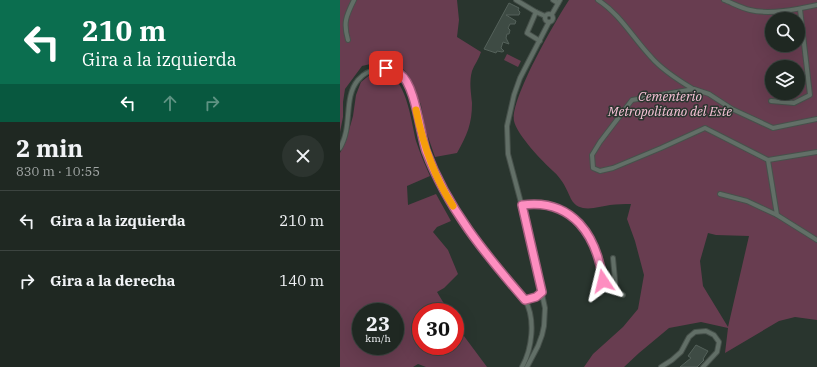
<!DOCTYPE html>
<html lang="es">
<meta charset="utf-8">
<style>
:root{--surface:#1f2822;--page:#2c342f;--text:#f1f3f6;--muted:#a1a6a5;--line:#3c4440}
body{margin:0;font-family:"IBM Plex Serif",serif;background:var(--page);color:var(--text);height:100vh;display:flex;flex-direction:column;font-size:15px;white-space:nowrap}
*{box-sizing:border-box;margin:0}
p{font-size:13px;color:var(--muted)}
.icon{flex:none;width:22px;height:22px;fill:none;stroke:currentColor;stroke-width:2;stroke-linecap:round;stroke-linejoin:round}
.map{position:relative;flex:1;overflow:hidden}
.sheet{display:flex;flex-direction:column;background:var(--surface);width:340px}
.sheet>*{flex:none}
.guide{background:#0b6e4f;color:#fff;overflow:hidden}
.controls{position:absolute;left:425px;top:12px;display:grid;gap:8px}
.controls a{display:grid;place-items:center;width:40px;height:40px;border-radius:50%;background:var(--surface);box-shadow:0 4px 16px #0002,0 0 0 1px var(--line);font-size:20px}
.speed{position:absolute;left:12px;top:303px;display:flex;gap:8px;font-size:20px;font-weight:700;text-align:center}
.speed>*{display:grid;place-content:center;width:52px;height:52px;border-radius:50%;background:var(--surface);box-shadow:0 4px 16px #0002,0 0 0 1px var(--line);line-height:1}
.speed small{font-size:10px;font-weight:400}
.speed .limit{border:6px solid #d22;background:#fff;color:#111}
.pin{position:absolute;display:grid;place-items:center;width:34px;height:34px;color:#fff;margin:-17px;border-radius:8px;box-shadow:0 2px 6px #0006}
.me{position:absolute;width:44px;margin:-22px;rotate:350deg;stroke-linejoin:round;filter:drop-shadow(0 0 3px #0008)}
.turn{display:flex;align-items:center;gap:14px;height:84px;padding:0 16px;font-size:18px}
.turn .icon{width:52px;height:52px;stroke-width:2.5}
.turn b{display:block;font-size:28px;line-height:34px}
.lanes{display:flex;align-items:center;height:38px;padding:0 16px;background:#0003;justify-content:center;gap:20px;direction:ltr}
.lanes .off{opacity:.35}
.round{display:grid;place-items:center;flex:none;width:42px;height:42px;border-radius:21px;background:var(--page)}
.overview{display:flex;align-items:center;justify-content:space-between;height:68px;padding:0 16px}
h1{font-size:24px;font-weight:700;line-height:30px}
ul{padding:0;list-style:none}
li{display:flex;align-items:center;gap:12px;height:60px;padding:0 16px;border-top:1px solid var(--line)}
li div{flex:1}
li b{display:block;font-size:15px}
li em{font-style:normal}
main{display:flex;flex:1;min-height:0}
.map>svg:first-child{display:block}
.green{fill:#683d50;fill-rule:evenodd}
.building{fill:#3e4b44;stroke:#54615a}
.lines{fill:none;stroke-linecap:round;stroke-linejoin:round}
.minor-casing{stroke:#47514b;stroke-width:6}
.minor{stroke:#626f67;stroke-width:4}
.route-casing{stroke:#a45c7d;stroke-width:10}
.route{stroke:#fd8ec0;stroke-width:7}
.slow{stroke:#f59e0b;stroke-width:7}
.labels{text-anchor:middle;stroke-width:3;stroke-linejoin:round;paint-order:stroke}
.park-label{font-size:13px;font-style:italic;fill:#fac4d9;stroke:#29352e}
</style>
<main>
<section class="sheet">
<div class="guide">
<div class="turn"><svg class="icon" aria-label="left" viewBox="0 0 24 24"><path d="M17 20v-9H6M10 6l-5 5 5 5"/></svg><div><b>210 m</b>Gira a la izquierda</div></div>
<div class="lanes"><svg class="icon" aria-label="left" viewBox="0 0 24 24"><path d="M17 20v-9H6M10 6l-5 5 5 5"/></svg><svg class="icon off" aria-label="ahead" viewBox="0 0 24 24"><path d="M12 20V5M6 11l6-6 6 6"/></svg><svg class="icon off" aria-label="right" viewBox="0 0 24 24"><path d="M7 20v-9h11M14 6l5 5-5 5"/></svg></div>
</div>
<div class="overview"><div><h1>2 min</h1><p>830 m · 10:55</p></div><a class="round"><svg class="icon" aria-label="close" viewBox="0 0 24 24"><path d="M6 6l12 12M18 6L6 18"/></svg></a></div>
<ul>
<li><svg class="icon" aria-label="left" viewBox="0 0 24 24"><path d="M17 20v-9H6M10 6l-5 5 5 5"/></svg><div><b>Gira a la izquierda</b></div><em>210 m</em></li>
<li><svg class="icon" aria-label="right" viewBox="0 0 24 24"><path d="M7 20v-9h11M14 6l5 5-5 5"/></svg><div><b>Gira a la derecha</b></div><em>140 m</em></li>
</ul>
</section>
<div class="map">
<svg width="477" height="367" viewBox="0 0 477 367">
<rect width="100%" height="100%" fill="#29352e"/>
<g class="green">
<path d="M0,0H117L119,20L117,37L141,52C139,59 134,65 132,71C129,82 131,92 132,103C132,124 127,135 117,153L95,157L86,131L81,105L70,78L65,71L60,66L39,62L22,66L5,89L3,102V117L0,132Z"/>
<path d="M229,0H477V320L455,317L439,321L385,353L388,328L361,322L329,328L299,353L284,367H244L253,354L283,327L298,309L304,275L295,241L287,219L291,204C284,204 277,204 270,205C257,207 239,214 231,199C226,188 223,180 213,171C203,162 177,135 174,121C170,99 216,20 229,0ZM432,19H458V45H432ZM432,67H458V93H432ZM368,233L376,235L409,236L388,327L363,286L360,261Z"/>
<path d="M167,54L181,61L178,67L164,60Z"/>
<path d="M31,74C36,74 45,73 49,75C67,82 72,125 76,141C80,153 85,165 90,176L67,186L68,205L96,194L111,221L97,227L93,232L108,250L118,274L104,288L97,292L109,312H81V346H115V324L147,367H86L78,364L73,367H0V153L6,141L13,116L16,95L21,82ZM21,312H55V346H21Z"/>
</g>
<g class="building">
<path d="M169,3L179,8L178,10L180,12L179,15H166L176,21L175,24H170L168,28L170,30L169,34H167L166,38L169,44L163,42L161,48L164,51L162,52L157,51L156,53L144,49Z"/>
<path d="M356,345L368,351L363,359L364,360L357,367H340L351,358L348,356Z"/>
</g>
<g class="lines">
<defs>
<g id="minor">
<path d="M176,0L196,12L205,16"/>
<path d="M213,0L218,3"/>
<path d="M258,0C280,14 293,38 311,57C322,70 338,80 353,89"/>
<path d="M384,0C392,3 401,8 410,10C430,15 458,9 477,5"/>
<path d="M196,12L187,33L200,41"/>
<circle cx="209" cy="18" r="4"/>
<path d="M212,14L220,0"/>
<path d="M8,40C3,23 6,16 14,0"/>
<path d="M431,101L454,103L470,95L460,9"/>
<path d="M0,148C13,126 3,98 18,80C29,67 52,64 64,78C77,94 77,119 82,138C90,166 103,193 120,217C132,235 146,253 159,270C167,280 178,289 185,300C196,319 192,349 182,367"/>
<path d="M428,160L477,152"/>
<path d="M380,194L407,201L437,215L428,160L365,128L321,148L273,168L260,171L253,168L252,155L260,142L292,100L354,89L369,94L392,109L433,128L477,119"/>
<path d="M182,205C194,203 206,203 218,208C243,220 272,262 260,289"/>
<path d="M437,215L477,240"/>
<path d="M273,258L276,291"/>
<path d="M263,281L283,295"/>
<path d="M185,300L196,297L202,292"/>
<path d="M187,367L198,346L202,335L204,326L205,308L188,229L168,154L167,126L174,95L180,78L209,22"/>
<path d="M321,367L332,360L341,352L349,337L355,332L366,331L374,335L379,342L377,352L363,367"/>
</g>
</defs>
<use href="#minor" class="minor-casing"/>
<use href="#minor" class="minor"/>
</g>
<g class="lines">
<defs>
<path id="route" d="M46,68C50,70 56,71 60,74C75,84 80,132 86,151C107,208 146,255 185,300L196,297L202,292L182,205C233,198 257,236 263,281"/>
</defs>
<use href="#route" class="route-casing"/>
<use href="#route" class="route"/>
<path class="slow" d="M76,110C83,144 94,177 113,206"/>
</g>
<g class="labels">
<g class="park-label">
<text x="330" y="101">Cementerio<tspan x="330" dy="15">Metropolitano del Este</tspan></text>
</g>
</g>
</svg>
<div class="controls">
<a><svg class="icon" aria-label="search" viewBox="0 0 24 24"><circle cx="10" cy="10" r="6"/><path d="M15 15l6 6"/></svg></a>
<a><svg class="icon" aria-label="layers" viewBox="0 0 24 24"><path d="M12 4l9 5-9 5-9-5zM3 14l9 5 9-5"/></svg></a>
</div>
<div class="speed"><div>23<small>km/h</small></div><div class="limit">30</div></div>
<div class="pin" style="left:46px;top:68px;background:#d93025"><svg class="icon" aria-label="arrive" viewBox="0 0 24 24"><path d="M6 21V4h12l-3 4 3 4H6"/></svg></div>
<svg class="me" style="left:263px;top:281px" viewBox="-20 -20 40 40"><path d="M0-17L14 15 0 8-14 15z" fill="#fd8ec0" stroke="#fff" stroke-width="4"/></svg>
</div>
</main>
